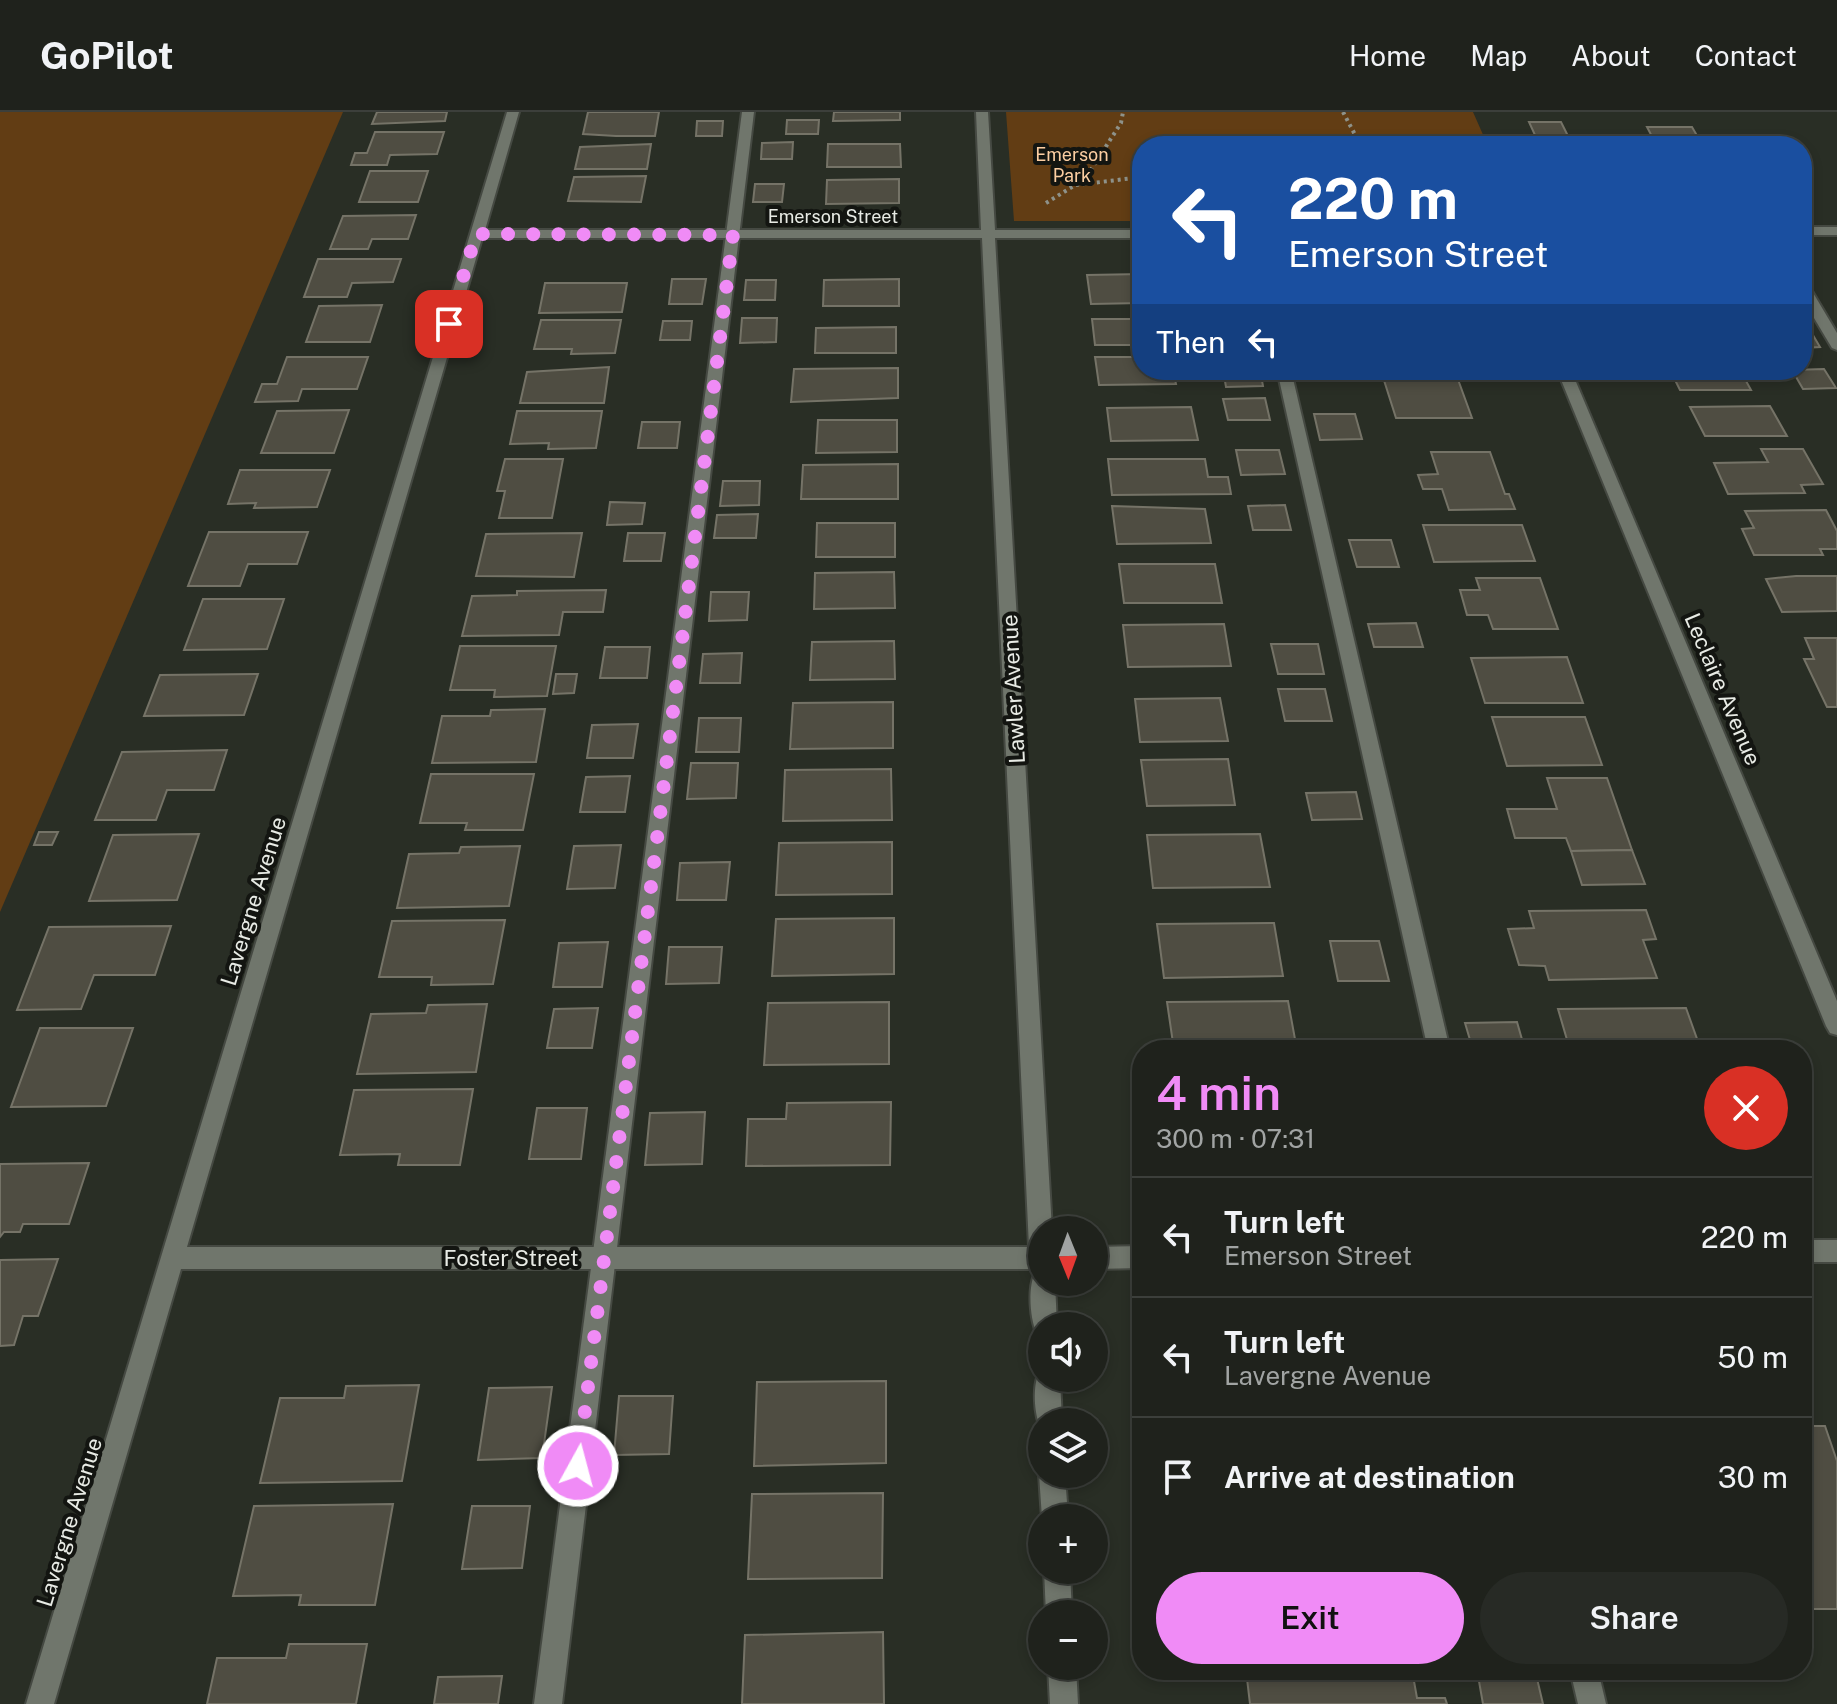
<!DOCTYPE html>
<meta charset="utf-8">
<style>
:root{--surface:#1f221c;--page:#272a25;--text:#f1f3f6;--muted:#a1a4a3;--line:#3c3f3b;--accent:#f08bf6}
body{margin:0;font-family:"Public Sans",sans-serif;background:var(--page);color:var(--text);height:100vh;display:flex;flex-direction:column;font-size:30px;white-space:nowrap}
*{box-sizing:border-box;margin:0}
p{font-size:26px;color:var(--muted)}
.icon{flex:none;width:44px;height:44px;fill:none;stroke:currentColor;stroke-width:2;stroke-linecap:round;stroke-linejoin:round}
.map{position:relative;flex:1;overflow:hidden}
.panel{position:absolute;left:1132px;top:928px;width:680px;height:640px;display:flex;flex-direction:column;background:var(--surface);border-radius:32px;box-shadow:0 4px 12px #0003,0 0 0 2px var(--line)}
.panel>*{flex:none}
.guide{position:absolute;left:1132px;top:24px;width:680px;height:244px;border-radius:32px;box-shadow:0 4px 12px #0003,0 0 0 2px var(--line);background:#1a4fa0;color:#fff;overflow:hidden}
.needle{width:52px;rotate:179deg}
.controls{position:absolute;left:1028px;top:1104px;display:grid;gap:16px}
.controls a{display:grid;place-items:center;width:80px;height:80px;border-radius:50%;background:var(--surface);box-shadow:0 4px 12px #0003,0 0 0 2px var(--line);font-size:40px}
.pin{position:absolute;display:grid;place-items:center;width:68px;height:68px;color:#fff;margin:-34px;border-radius:16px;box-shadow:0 4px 12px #0006}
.me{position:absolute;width:88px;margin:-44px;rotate:7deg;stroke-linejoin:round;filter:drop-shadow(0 0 6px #0008)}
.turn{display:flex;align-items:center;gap:28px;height:168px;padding:0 24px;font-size:36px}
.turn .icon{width:104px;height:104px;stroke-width:2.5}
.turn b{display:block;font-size:56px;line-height:68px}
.then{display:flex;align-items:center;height:76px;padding:0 24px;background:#0003;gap:16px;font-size:30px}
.round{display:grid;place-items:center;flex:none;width:84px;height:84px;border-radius:42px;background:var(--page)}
.overview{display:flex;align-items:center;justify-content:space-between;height:136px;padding:0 24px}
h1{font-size:48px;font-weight:600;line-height:60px;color:var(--accent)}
.action{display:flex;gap:16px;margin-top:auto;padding:16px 24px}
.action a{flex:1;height:92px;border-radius:48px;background:var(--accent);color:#111;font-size:32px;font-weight:600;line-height:92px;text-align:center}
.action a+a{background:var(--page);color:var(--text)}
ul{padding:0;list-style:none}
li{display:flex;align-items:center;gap:24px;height:120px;padding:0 24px;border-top:2px solid var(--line)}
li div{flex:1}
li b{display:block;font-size:30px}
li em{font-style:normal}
header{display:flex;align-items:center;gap:48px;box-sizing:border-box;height:112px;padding:0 40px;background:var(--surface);border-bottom:2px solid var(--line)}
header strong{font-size:38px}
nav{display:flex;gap:44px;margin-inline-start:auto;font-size:28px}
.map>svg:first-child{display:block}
.green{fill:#623d14}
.building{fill:#4f4d42;stroke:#757367;stroke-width:2}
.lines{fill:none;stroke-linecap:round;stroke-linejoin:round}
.service-casing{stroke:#454942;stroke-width:4}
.minor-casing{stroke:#454942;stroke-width:4}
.path{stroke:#8e928a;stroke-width:4;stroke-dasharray:3 4;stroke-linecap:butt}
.service{fill:#70766c;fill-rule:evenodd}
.minor{fill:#70766c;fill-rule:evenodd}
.route{stroke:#f08bf6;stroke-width:14;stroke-dasharray:0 25.2}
.labels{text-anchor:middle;stroke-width:8;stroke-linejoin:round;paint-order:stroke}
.far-park-label{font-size:18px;fill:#fccea2;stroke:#131511}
.far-street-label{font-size:18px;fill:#e8ebe5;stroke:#131511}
.street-label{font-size:22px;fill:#e8ebe5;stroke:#131511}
</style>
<header>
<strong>GoPilot</strong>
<nav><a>Home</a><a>Map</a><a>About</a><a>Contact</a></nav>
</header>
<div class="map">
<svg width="1837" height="1592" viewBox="0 0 1837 1592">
<rect width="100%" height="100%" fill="#292e25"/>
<g class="green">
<path d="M0,0H343L0,800Z"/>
<path d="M1006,0H1473L1488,34H1142V109H1014Z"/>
</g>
<g class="building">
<path d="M377,0H447L445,9L372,12Z"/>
<path d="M588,0H659L655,24H616L583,22Z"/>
<path d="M834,0H900V8L833,9Z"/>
<path d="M787,8H819L818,22H786Z"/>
<path d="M697,9H723L722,24H696Z"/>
<path d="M1529,10H1561L1573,34H1540Z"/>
<path d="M1647,15H1692L1703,34H1657Z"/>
<path d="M375,20H444L437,42L390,43L387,53H351L355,41H367Z"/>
<path d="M793,30L792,47H761L762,31Z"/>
<path d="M651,32L647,57H575L580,35Z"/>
<path d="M828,32H900L901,55H827Z"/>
<path d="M370,59H428L418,90H359Z"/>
<path d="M646,64L641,90L568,89L574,65Z"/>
<path d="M899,67V91L826,92L827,68Z"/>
<path d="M755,72H784L782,90H753Z"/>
<path d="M416,103L408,127H372L368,137H330L343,104Z"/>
<path d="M318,147H401L393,170L352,171L347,185H304Z"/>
<path d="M1142,162V191L1091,192L1087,163Z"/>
<path d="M672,167H706L702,192H669Z"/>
<path d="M899,167V194H823L824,168Z"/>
<path d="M746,168H776L775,188H744Z"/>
<path d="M545,171H627L622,200L539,201Z"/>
<path d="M382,193L370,230H306L319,194Z"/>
<path d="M742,206H777L776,230L740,231Z"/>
<path d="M1092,207H1142V233H1095Z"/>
<path d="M541,208H621L615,241L571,242L572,237H534Z"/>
<path d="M663,209H692L690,228H660Z"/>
<path d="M1802,213H1807L1820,235L1802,236Z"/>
<path d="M896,215V241H815L816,216Z"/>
<path d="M287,245H368L357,277H302L298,289L255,290L262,272H277Z"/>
<path d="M1095,245H1142V258H1173L1176,272L1099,273Z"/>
<path d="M609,255L604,291H520L527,260Z"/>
<path d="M898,256V286L791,290L794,257Z"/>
<path d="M1824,257L1836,276L1803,277L1792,258Z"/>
<path d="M1223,258H1260L1263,274L1226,275Z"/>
<path d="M1670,258H1740L1751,278H1680Z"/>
<path d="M1382,262H1456L1472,306H1396Z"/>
<path d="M1265,286L1270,308H1228L1223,287Z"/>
<path d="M1770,294L1787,324H1705L1690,295Z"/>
<path d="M1191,295L1198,328L1111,329L1107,296Z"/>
<path d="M349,298L334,341H261L277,299Z"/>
<path d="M517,299H602L596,336L548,337L549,331L510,332Z"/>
<path d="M1314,302H1355L1362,327L1320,328Z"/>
<path d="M818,308H897V340L816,341Z"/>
<path d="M642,310H680L677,336H638Z"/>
<path d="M1761,337H1803L1823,372L1801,373L1805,381L1728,382L1714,351L1768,350Z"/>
<path d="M1236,338H1279L1285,362L1241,363Z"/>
<path d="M1431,340H1490L1505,382H1509L1515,397L1449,398L1442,377H1423L1418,363L1438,362Z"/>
<path d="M505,347H563L552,406H499L505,379H497Z"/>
<path d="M1108,347H1205L1208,365H1228L1231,382L1112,383Z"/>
<path d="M898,352V387H801L803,353Z"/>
<path d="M240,358H330L317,395L254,396L256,391L228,392Z"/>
<path d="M723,369H760L759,393L720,394Z"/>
<path d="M610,390L645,391L642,412L607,413Z"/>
<path d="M1285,393L1291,418H1253L1248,394Z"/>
<path d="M1112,394L1205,397L1211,431L1117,432Z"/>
<path d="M1826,398L1837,419V437H1820L1823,443H1754L1742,417L1754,416L1745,399Z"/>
<path d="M758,402L756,426H714L717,403Z"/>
<path d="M817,411H895V445H816Z"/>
<path d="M1423,413H1522L1535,449L1434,450Z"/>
<path d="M209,420H308L297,452H248L240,474H188Z"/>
<path d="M582,421L574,465L476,464L486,422Z"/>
<path d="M628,421H665L661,449H624Z"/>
<path d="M1349,428H1391L1399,455H1357Z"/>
<path d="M1119,452H1215L1222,491H1124Z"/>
<path d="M894,460L895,496L814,497L815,461Z"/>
<path d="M1796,464H1837V499L1782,500L1766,467Z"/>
<path d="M1476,466H1540L1558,517H1493L1488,503H1467L1460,478H1480Z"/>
<path d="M606,478L603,500H563L559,523L462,524L472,484L517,483V479Z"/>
<path d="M711,480H749L747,508L709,509Z"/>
<path d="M203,487H284L267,537L184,538Z"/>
<path d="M1416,511L1423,535H1374L1368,512Z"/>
<path d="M1224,512L1231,554L1128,555L1123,513Z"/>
<path d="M1805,526H1837V595H1827L1804,547H1814Z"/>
<path d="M894,529L895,567L810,568L812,530Z"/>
<path d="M1271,532H1318L1324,562H1278Z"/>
<path d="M460,534H556L547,584L494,585L495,578H450Z"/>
<path d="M605,535H650L647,566H600Z"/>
<path d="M742,541L740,571H700L703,542Z"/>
<path d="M1567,545L1583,591H1485L1471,546Z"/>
<path d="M258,562L244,603L144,604L160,563Z"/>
<path d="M556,562H577L574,581L553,582Z"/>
<path d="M1278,577H1325L1332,609H1285Z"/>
<path d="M1220,586L1228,629L1140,630L1135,587Z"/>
<path d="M893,590V636L790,637L793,591Z"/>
<path d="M545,597L536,650L432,651L442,604H490L491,598Z"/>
<path d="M1492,605H1585L1602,653L1507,654Z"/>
<path d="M699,606H741L739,640H696Z"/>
<path d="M638,612L633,646H587L592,613Z"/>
<path d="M227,638L214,678H167L156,708H95L122,640Z"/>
<path d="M1228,647L1235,693L1147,694L1141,648Z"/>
<path d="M691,651H738L736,686L687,687Z"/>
<path d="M891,657L892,708L783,709L785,658Z"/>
<path d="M431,662H534L523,718H465L467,711H420Z"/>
<path d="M630,664L625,700H580L586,665Z"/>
<path d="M1547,666H1607L1632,738L1571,739L1566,726H1515L1507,697H1557Z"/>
<path d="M1356,680L1362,707L1312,708L1306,681Z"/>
<path d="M39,720H58L52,733H34Z"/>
<path d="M199,722L177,788L89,789L113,723Z"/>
<path d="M1260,722L1270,775L1153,776L1147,723Z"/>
<path d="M892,730V782L776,783L779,731Z"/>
<path d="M621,733L615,776L567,777L574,734Z"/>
<path d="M520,734L509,794L397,796L409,742L459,741L461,735Z"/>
<path d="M1632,738L1645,772L1582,773L1571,739Z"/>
<path d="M730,750L726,788H677L680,751Z"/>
<path d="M1646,798L1656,827L1643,828L1657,866L1549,868L1545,854L1519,853L1508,817L1534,816L1529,799Z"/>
<path d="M894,806V862L772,864L776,807Z"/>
<path d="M505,808L493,872L431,873L432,865H379L392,809Z"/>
<path d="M1274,811L1283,864L1164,866L1157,812Z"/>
<path d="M171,814L155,863H94L81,897L17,898L49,815Z"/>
<path d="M1330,829H1379L1389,869H1338Z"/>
<path d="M608,830L602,875H553L559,831Z"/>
<path d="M669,835H722L719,871L666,872Z"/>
<path d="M1288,889L1297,938H1174L1167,890Z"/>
<path d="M889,890V952L764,953L768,891Z"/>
<path d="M487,892L476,960L357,962L371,902L426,901L428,893Z"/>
<path d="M598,896L592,936H547L554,897Z"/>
<path d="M1686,896L1701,938H1570L1558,897Z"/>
<path d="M1517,910L1525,938H1473L1465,911Z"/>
<path d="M40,916H133L106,994L11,995Z"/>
<path d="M473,977L460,1053H398L400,1042L340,1043L354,978Z"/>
<path d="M891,990L890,1053L746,1054L748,1007H786L787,991Z"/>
<path d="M537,996H587L581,1047H529Z"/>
<path d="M705,1000L702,1052L645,1053L650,1001Z"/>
<path d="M89,1051L69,1112H23L20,1120H4L0,1125V1052Z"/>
<path d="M58,1147L38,1204H23L14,1233L0,1234V1148Z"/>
<path d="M886,1269V1351L754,1354L757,1270Z"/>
<path d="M419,1273L402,1369L260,1371L280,1286H344L346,1274Z"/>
<path d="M552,1275L542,1346L478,1348L489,1276Z"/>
<path d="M619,1284H673L669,1342L614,1343Z"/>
<path d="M1802,1314H1825L1837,1349V1497H1809L1802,1475Z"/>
<path d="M883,1381L882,1466L748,1467L752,1382Z"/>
<path d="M393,1392L375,1493H299L301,1483L233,1484L254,1394Z"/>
<path d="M472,1394H530L522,1456L462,1457Z"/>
<path d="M883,1520L884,1592H742L745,1523Z"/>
<path d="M289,1532H367L356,1592H207L217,1546H286Z"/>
<path d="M1246,1558H1412L1417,1586H1445L1447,1592H1250Z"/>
<path d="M1477,1558H1535L1543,1592H1483Z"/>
<path d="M502,1564L498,1592H434L438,1565Z"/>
</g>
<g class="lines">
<defs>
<g id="service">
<path d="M742,0H754L562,1592H534Z"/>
<path d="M1802,170L1809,174L1837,221V238L1832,236L1802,186Z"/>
<path d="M1277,258H1291L1450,938H1428Z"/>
<path d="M1570,1558H1598L1606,1592H1578Z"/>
</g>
<g id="minor">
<path d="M507,0H519L485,118H981L976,0H988L995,118H1142V126H995L1052,1118H1042V1170H1055L1057,1214H1042V1225L1037,1222C1030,1208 1028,1178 1034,1163L1031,1157H181L54,1592H26ZM482,126H982L1029,1135H187Z"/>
<rect x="1802" y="115" width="35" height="8"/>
<path d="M1557,258H1571L1837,889V923L1830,921L1826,914Z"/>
<rect x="1802" y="1128" width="35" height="22"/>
<path d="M1142,1134V1156L1094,1157V1135Z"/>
<path d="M1042,1256V1266H1060L1062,1310H1042V1319C1034,1305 1031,1269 1042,1256Z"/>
<path d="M1042,1356V1362H1065L1068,1406H1042L1039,1362Z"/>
<path d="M1044,1458H1070L1072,1502H1046Z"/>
<path d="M1048,1554H1076L1078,1592H1050Z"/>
</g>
</defs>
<use href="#service" class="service-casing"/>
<use href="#minor" class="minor-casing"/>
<g class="path">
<path d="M1343,0L1361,34"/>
<path d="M1076,73L1142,65"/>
<path d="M1046,91L1085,67L1121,11L1123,0"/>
</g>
<use href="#service" class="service"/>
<use href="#minor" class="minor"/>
</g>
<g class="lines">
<path class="route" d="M449,212L476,122L733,123L578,1354"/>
</g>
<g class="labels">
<g class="far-park-label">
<text x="1072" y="49">Emerson<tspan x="1072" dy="21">Park</tspan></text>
</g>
<g class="far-street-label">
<text x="833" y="111">Emerson Street</text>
</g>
<g class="street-label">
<text transform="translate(1013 577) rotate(-93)" y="8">Lawler Avenue</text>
<text transform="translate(1723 577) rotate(67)" y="8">Leclaire Avenue</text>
<text transform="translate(253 789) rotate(-73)" y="8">Lavergne Avenue</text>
<text x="511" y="1154">Foster Street</text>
<text transform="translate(69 1410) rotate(-73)" y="8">Lavergne Avenue</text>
</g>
</g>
</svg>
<div class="controls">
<a><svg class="needle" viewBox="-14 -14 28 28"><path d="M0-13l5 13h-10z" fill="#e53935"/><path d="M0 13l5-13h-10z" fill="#a1a4a3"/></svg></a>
<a><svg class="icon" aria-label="sound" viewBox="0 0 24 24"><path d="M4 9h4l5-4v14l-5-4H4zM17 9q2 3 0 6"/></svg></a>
<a><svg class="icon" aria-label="layers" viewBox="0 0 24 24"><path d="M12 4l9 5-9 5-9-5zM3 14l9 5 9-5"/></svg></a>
<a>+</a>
<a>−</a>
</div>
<div class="pin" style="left:449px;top:212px;background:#d93025"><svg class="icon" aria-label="arrive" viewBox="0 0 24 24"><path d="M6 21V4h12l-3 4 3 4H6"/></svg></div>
<svg class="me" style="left:578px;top:1354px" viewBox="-20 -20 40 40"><circle r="17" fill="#f08bf6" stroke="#fff" stroke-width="3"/><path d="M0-11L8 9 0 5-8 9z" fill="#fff"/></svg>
<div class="guide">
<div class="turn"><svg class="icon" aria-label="left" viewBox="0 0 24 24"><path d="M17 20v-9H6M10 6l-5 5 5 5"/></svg><div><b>220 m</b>Emerson Street</div></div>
<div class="then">Then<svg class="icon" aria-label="left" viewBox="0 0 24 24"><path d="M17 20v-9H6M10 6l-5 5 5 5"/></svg></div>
</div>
<section class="panel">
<div class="overview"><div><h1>4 min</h1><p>300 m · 07:31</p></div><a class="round" style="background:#d93025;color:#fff"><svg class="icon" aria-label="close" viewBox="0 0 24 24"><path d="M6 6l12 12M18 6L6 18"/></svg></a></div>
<ul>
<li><svg class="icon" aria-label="left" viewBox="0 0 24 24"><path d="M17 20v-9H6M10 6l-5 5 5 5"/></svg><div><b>Turn left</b><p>Emerson Street</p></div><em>220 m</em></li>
<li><svg class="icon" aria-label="left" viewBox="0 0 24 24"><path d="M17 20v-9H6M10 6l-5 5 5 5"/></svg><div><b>Turn left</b><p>Lavergne Avenue</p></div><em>50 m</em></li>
<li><svg class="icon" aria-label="arrive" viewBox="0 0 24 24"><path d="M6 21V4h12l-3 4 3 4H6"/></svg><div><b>Arrive at destination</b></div><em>30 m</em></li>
</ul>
<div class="action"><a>Exit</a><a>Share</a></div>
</section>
</div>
